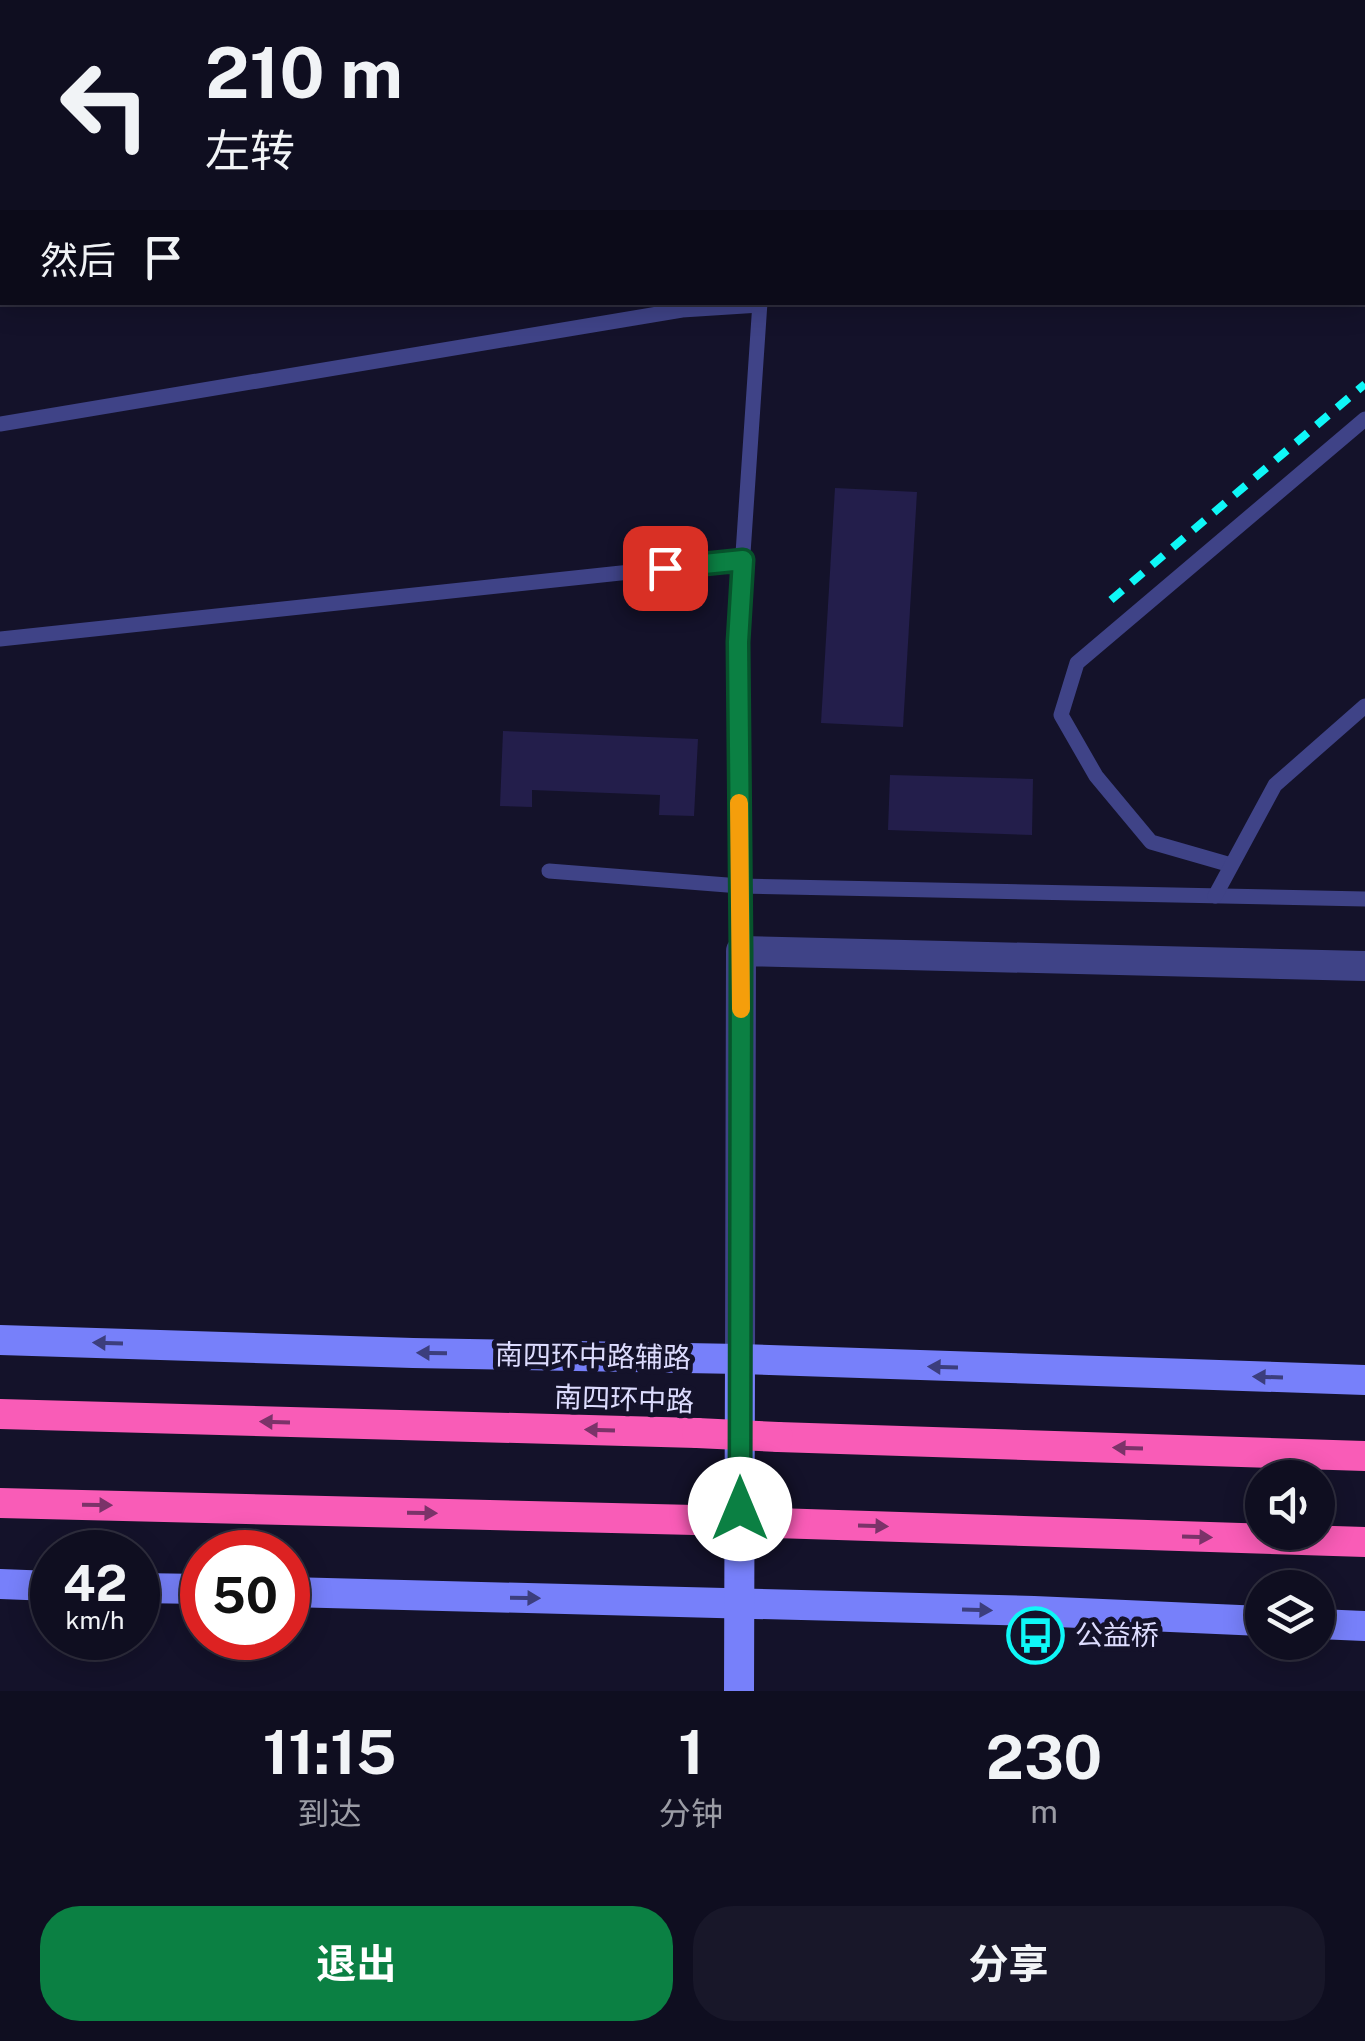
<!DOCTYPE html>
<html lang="zh">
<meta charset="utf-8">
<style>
:root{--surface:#0f0e20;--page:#181729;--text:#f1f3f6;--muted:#9b9ca5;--line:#2f2e3e;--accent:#0b8043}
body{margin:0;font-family:"Public Sans","Noto Sans SC",sans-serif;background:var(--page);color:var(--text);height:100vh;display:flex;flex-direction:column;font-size:38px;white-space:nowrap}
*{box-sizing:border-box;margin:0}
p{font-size:32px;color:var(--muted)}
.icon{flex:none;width:55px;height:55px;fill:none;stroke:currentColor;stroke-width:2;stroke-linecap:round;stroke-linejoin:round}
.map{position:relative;height:1691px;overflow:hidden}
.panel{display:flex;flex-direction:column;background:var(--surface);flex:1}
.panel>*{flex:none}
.banner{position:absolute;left:0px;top:0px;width:1365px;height:305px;box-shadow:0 5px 25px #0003,0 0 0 2px var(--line);background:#0f0e20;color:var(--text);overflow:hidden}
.fabs{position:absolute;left:1245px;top:1460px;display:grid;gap:20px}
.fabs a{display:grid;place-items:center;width:90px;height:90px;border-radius:50%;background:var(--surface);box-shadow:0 5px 25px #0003,0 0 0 2px var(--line);font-size:50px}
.speed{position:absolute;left:30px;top:1530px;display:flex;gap:20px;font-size:50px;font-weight:700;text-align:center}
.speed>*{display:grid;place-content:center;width:130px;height:130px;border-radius:50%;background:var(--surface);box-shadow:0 5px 25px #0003,0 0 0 2px var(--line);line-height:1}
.speed small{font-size:25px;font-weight:400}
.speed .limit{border:15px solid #d22;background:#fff;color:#111}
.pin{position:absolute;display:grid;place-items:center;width:85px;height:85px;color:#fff;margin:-42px;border-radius:20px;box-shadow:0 5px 15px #0006}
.me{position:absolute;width:110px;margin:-55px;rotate:0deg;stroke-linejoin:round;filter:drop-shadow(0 0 8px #0008)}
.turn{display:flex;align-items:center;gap:35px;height:210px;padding:0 40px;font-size:45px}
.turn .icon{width:130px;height:130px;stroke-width:2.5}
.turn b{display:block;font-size:70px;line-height:85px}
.then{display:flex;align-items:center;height:95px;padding:0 40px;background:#0003;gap:20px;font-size:38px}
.eta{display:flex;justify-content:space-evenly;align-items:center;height:170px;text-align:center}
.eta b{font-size:60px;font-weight:700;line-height:70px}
.cta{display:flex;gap:20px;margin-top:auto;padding:20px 40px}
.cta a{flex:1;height:115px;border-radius:40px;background:var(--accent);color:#fff;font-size:40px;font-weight:700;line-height:115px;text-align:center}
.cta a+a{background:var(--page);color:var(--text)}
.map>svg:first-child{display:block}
.building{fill:#231e4b}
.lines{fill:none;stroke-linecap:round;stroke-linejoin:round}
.lane{stroke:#3f4387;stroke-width:15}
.street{stroke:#3f4387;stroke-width:30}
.secondary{stroke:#7780fa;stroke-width:30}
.highway{stroke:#f95cb7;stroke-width:30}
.rail{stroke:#0ff7f7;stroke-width:8;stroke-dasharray:15 12;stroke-linecap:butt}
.highway-bridge{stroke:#f95cb7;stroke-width:30}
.oneway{fill:#3c3e7d}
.oneway2{fill:#7b3369}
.route-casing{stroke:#07532c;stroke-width:25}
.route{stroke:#0b8043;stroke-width:18}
.slow{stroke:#f59e0b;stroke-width:18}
.labels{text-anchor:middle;stroke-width:10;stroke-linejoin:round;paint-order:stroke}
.street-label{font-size:28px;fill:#dddcfe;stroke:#14122a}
.poi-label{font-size:28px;fill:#dddcfe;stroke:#14122a;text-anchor:start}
</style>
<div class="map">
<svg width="1365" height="1691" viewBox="0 0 1365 1691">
<rect width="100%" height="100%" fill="#14122a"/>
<g class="building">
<path d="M835,488L917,492L903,727L821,723Z"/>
<path d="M503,731L698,739L694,816L659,815L660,795L532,790V807L500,806Z"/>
<path d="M890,775L1033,779L1032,835L888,830Z"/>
</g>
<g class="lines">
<g class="lane">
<path d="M432,2L446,0"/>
<path d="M0,66H2"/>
<path d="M0,424L682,310L760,305"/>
<path d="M0,639L743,560"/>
<path d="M1231,865L1151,842L1096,776L1061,715L1077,663L1365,419"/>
<path d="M549,871L740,886L1365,899"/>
<path d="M1215,896L1275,785L1365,706"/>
<path d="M741,951L737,642L760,302"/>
</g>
<path class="street" d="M740,1359L741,951L1365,966"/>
<g class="secondary">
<path d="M0,1340L413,1353L740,1359L1365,1380"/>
<path d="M0,1584L52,1586"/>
<path d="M138,1588L202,1589"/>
<path d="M288,1592L1034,1611L1262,1621"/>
<path d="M1318,1624L1365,1626"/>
<path d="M739,1691L740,1359"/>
</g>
<g class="highway">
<path d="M0,1414L697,1433"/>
<path d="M778,1437L1365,1456"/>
<path d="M0,1503L695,1520"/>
<path d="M775,1523L1365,1542"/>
</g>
<g class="rail">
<path d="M970,2L984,0"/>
<path d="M1098,2L1112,0"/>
<path d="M0,173H2"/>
<path d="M0,196L2,195"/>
<path d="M1111,600L1365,384"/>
</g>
<g class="highway-bridge">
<path d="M697,1433L778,1437"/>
<path d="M695,1520L775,1523"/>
</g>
</g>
<defs><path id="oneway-solid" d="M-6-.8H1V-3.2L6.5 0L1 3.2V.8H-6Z" transform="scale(2.5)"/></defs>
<g class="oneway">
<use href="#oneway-solid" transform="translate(108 1343) rotate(-178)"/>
<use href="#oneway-solid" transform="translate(432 1353) rotate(-179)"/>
<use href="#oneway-solid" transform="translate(943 1367) rotate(-178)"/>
<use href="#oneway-solid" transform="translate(1268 1377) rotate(-178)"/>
<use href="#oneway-solid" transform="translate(525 1598) rotate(1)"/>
<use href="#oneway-solid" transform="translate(977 1610) rotate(2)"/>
</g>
<g class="oneway2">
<use href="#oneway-solid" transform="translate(275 1422) rotate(-178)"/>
<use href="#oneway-solid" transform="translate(600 1430) rotate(-178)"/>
<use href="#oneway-solid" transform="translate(1128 1448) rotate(-178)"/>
<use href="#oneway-solid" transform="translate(97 1505) rotate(1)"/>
<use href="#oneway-solid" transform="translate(422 1513) rotate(1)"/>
<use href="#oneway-solid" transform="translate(873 1526) rotate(2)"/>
<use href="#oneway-solid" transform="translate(1197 1537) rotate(2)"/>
</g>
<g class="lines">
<defs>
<path id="route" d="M665,568L743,560L738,642L741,952L740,1509"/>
</defs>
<use href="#route" class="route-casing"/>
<use href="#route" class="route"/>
<path class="slow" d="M739,803L741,1009"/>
</g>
<defs>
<symbol id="bus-ring" viewBox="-11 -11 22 22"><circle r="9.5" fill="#14122a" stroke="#0ff7f7" stroke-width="1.5"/><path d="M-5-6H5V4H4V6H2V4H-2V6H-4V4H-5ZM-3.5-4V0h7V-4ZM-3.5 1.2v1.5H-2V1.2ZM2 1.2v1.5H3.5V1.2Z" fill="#0ff7f7"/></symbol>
</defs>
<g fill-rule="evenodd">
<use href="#bus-ring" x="1004" y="1604" width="63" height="63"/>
</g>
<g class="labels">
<g class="street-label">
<text transform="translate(593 1356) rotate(1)" y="10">南四环中路辅路</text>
<text transform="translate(624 1399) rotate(2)" y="10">南四环中路</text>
</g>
<g class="poi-label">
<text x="1075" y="1645">公益桥</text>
</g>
</g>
</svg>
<div class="fabs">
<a><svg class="icon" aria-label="sound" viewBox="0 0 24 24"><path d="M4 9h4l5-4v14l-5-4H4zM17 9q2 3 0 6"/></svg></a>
<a><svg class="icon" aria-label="layers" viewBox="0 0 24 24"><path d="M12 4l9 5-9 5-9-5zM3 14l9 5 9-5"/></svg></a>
</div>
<div class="speed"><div>42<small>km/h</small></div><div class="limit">50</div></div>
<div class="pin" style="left:665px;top:568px;background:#d93025"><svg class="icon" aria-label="arrive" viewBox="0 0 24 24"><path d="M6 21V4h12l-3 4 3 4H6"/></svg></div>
<svg class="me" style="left:740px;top:1509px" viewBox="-20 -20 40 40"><circle r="19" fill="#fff"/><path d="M0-13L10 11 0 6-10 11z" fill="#0b8043"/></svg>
<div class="banner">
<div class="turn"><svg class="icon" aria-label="left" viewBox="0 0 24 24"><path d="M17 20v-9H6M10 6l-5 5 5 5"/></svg><div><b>210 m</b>左转</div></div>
<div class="then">然后<svg class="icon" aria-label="arrive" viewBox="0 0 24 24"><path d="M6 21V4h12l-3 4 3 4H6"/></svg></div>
</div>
</div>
<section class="panel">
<div class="eta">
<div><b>11:15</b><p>到达</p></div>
<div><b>1</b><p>分钟</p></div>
<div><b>230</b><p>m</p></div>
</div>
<div class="cta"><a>退出</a><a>分享</a></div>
</section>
